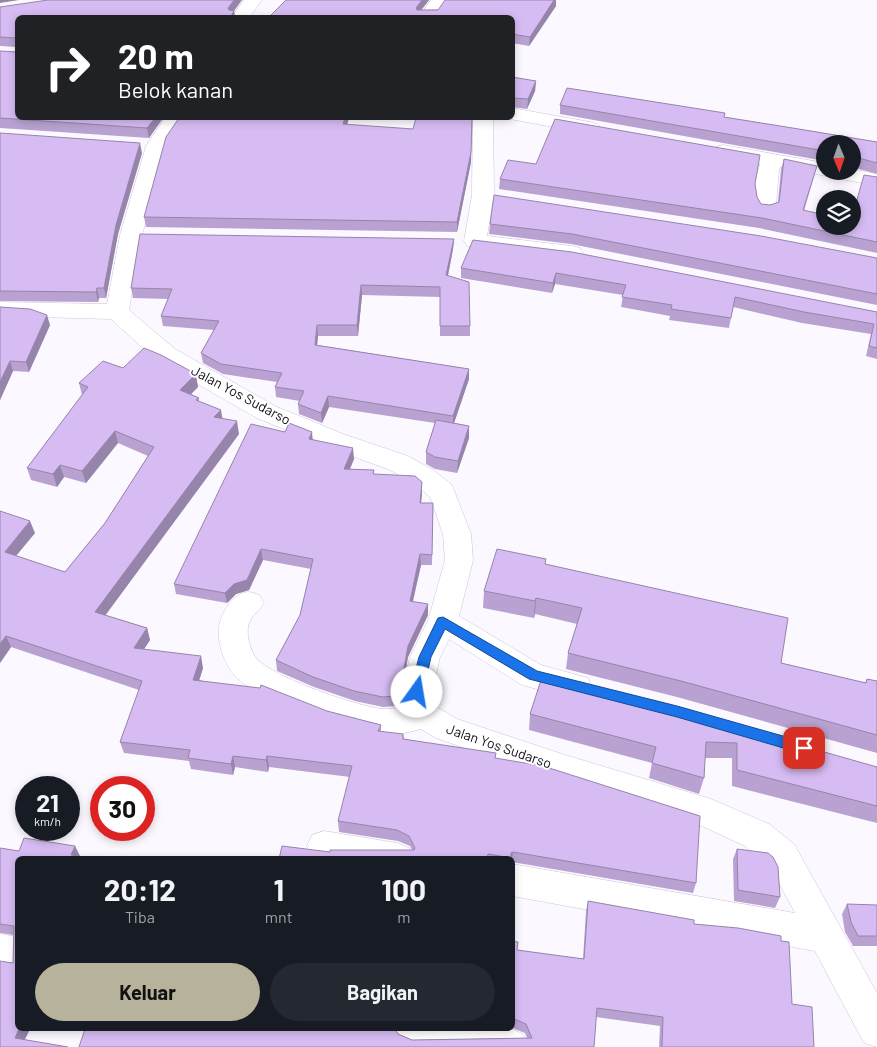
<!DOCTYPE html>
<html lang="id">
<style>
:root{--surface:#171b24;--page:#242831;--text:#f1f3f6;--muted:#9ea1a6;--accent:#b6b29c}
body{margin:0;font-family:Barlow,sans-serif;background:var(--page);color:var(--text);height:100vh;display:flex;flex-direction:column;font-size:19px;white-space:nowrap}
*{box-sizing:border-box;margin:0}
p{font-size:16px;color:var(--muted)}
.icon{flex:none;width:28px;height:28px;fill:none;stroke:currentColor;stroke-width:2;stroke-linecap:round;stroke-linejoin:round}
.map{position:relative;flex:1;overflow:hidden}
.side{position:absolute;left:15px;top:856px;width:500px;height:175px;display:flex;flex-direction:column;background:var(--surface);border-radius:8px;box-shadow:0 2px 8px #0003}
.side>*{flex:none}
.top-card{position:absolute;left:15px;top:15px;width:500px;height:105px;border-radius:8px;box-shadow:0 2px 8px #0003;background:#202124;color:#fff;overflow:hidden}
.needle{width:32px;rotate:178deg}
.tools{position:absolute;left:816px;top:135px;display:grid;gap:10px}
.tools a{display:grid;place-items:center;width:45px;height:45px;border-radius:50%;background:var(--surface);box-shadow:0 2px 8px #0003;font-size:25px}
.speed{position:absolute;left:15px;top:776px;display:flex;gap:10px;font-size:25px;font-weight:700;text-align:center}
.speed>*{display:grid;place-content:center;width:65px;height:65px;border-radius:50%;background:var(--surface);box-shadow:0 2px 8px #0003;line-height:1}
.speed small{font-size:12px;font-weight:400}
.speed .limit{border:8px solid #d22;background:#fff;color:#111}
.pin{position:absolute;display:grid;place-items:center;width:42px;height:42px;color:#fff;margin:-21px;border-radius:10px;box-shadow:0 2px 8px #0006}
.me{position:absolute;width:55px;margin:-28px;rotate:13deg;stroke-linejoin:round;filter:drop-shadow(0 0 4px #0008)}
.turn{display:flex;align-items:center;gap:18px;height:105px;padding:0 20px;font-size:22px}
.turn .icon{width:65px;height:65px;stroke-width:2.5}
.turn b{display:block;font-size:35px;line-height:42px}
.eta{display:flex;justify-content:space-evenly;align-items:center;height:85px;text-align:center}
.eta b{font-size:30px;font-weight:700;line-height:35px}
.button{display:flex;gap:10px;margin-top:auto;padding:10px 20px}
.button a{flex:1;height:58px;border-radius:30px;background:var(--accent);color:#111;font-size:20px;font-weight:700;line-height:58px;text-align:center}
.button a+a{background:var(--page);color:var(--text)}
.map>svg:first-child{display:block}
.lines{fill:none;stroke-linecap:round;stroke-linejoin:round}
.minor-casing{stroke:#cfc2de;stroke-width:1}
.minor{fill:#fff;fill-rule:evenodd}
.wall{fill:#b9a2d1}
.shaded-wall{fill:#9684aa}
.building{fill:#d7bcf3;stroke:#9684aa}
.route{fill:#1a73e8;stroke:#114b97}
.labels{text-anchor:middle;stroke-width:4;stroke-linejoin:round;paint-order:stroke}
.street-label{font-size:14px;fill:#120d16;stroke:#fff}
</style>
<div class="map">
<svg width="877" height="1047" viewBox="0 0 877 1047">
<rect width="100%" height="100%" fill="#fbf9ff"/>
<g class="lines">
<defs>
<g id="minor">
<path d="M244,0H262L249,18H231Z"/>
<path d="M431,0H449L436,18H418Z"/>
<path d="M512,108L590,122L597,124L600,128L597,132L590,134L505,118H512Z"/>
<path d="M165,118H184L166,146L142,235L129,310L175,349L275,406L343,434L408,456L433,470L452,485L471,534L473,560L459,616L541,665L588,678L592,687L588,696L577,700L522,685L449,639L440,657L432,692L437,707L457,719L562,754L711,799L769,824L794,844L877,993V1047L864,1043L815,951L512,896V864L795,913L770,866L745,846L704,827L562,782L436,738L421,729C409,732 396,736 383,735C356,733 253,696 236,677C225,666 217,643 219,628C220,614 233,593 248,592C252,592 256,594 259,595L264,603C260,610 253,614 250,621C245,630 249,646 254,655C264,675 359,707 383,709C391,709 398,708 406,706L402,692L410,657L428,621L445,560L443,534L430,497L415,484L390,470L325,446L257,418L157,361L111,319L0,316V302L107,304L120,235L146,146Z"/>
<path d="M473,118H493L494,195L487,236L572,246L580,248L583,253L580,258L572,260L467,246L464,241L472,195Z"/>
<path d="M723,145L825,163V171H852V169L877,174V186L780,167C777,178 777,207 775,212L767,213L759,212C750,198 756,178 760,164L716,155L713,151L716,147Z"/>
<path d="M324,831L397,843L409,848L414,859H317L312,857L307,846L312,835Z"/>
<path d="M0,934L18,937V971L0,968Z"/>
<path d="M394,1029H511L523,1034L529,1047H412L400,1042Z"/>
</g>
</defs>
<use href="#minor" class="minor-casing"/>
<use href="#minor" class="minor"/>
</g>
<g class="wall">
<path d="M429,0L421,10L556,6L529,46L512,43V18H268Z"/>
<path d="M0,7L234,11L235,18H18L163,118L149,138L0,128V51L17,52V47L0,46Z"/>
<path d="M512,77L536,81L535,91L527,109L512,107Z"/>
<path d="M560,105L724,117L877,142V174L852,167V144H825V161L560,114Z"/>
<path d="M349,118L347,125L471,162L457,232L146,227L144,217Z"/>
<path d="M0,133L142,153L118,234L106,298H99L98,302L0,301Z"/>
<path d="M784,159L814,176L804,211L852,226L877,177V253L759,228L499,189L500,179L536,164L755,184L757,197L761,204L770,205L778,203L781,169Z"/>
<path d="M490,224L877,258V305L571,244L489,234Z"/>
<path d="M454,239L453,249L448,276L470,326V336H440V297L362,295L358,336H318L317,345L469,369V379L454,423L469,426V438L457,473L435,469L426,464V452L435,423L329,407L322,423L299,414L298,404L300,401L276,397L275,387L277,382L223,374L203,363L201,353L214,330L163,326L161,316L168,299L133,298L131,288Z"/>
<path d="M473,240L877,312V359L866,356L871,334L802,323L733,307L729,328L669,320L670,316L621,307L623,295L555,284L552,293L461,278V268Z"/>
<path d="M0,307L50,325L29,372L13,371L0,400Z"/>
<path d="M123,368L198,387L191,394L199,398V401L222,419L239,434L105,615L147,628L150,640L144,649L203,668L199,680L327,711L381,725V732L403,734L404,739L496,758L696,883L693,893L512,862V859H279L330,852L412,850L410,846L398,841L339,832L338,821L350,777L269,767L268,772L235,767L233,775L191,769L189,761L124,753L120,742L139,690L11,647L0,663V511L35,533L16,556L65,572L105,523L148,456L118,443L86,483L64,477L57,487L31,480L27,468L82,395L79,383Z"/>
<path d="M313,439L354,459L350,469L374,474L422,493L421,503H433L432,565H421L413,602L428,604V615L408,657L401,695L396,706L383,707L355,701L314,687L277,671L276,660L300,615L311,569L263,560L249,590L236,594L227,603L176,594L174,584Z"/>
<path d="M546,564L781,663L865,683L867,679L877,681V753L677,697L566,669L568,653L577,624L535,614L534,618L483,608L484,591Z"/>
<path d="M542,677L877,767V823L732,786V758H705L704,778L699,794L649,778L652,763L529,730L530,714Z"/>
<path d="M75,846L79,856L18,859L30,1029L25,1039L0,1047L13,963L14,935L0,933V848L19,851Z"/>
<path d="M737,849L780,897L775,908L734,901L733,859Z"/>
<path d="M588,901L694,924L781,941L792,1004L814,1047H659L660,1026L596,1017L594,1047L85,1029L398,1034L412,1040L527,1038L525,1033L512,1028V941L517,950L583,959L586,911Z"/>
<path d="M847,904L877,905V946H853L845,932L842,914Z"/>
</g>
<g class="shaded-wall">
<path d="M0,0H19L0,3Z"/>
<path d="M234,0H242L234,11L235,18H230L228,8Z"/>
<path d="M422,0H429L416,17V8Z"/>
<path d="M554,0H556V6L529,46L530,37Z"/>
<path d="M536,81L535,91L527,109L528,99Z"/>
<path d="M155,118H163L149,138L147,128Z"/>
<path d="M345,118H349L344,134L343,124Z"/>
<path d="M472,118L471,162L457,232V222Z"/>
<path d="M140,143L142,153L118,234L106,298L104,288L116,225Z"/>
<path d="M855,157L852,167L853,159Z"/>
<path d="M454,239L453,249L446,285V275Z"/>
<path d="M556,273L555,284L552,293L553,283Z"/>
<path d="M361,285L362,295L358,336L357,325Z"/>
<path d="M97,288L99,298L98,302L96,292Z"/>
<path d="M47,315L50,325L29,372L26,362Z"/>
<path d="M317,325L318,336L316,355L315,345Z"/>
<path d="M10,361L13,371L0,400V382Z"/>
<path d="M469,369V379L453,426V416Z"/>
<path d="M196,374L198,387L183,402L180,390Z"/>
<path d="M328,396L329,407L322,423L321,413Z"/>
<path d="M221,410L223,422L214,417Z"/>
<path d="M237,421L239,434L99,624L95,612Z"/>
<path d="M469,426V438L457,473L458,461Z"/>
<path d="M115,431L118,443L86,483L82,471Z"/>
<path d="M312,432L313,443L309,439Z"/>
<path d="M353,448L354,459L345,480L344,469Z"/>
<path d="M60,465L64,477L57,487L53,474Z"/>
<path d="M422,482V493L420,513V503Z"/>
<path d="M30,521L35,533L9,564L5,552Z"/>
<path d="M261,549L263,560L249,590L236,594L227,603L225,593Z"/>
<path d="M420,554L421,565L410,612V601Z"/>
<path d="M536,598L535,614L534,618L535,601Z"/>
<path d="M428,604V615L408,657L401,695L396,706L395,696L408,646Z"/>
<path d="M147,628L150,640L137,660L134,648Z"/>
<path d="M6,636L11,647L0,663V644Z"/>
<path d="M201,656L203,668L196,691L193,680Z"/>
<path d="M233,756L235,767L233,775L231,764Z"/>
<path d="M267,756L269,767L268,772L266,760Z"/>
<path d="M75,846L80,856L71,855Z"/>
<path d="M513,852L512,860V859H511V853Z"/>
<path d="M19,1029H30L21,1047L15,1038Z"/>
</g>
<g class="building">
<path d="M48,0H234L228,8L229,10L234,11L230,18H18V118H155L147,128L0,118V51L17,52V38L0,37V7Z"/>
<path d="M286,0H422L416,8L417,10H438L445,0H554L530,37L512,34V18H268Z"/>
<path d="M512,77L536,81L528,99L512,98Z"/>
<path d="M567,88L725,113L724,117L805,130L877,142V163L855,157L852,159V144H825V151L560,105Z"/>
<path d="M179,118H345L343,124L413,129L416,118H472L471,152L457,222L144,217L166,137Z"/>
<path d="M555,119L760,155L755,184L757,197L761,204L770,205L779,202L784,159L817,166L803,210L825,215V226H852V217L864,175L877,177V242L762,218L500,179L508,160L536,164Z"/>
<path d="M0,133L140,143L116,225L104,288H97L96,292L0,291Z"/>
<path d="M494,195L761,236L877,258V294L572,234L490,224Z"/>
<path d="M140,234L454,239L446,275L469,282L470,326H440V287L361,285L357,325H317L315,345L469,369L453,416L328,396L321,413L298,404L304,391L275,387L282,373L221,364L201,353L219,321L161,316L172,289L131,288Z"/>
<path d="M473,240L572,252L877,312V348L869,346L874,324L804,312L735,297L731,318L671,309L672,305L622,297L626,285L556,273L553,283L461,268Z"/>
<path d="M0,307L30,309L47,315L26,362L10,361L0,382Z"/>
<path d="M144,348L161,355L196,374L180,390L199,398L196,400L221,410L214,417L237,421L95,612L147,628L134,648L201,656L193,680L260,688L261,685L327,711L381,725L378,731L403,734V739L496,753L495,758L543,766L700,816L696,883L513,852L511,853V858L488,854L487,859H279L282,846L330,852V850H414L415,848L409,836L397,830L338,821L352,766L267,756L266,760L233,756L231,764L188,758L190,750L120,742L142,681L6,636L0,644V511L30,521L5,552L65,572L105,523L154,447L115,431L82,471L60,465L53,474L27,468L88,387L79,383L103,361L123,368Z"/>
<path d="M436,420L469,426L458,461L435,457L426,452Z"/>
<path d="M289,423L312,432L309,439L353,448L344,469L374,470L373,474L415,476L422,482L420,503H433L432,555L420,554L410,601L428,604L408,646L401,685L395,696L383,697L354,691L313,677L276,660L300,615L313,559L261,549L247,580L234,584L225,593L174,584L251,424L285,432Z"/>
<path d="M497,549L546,559L545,564L788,618L781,663L866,683L867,679L877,681V735L681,681L568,653L582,608L536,598L535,601L484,591Z"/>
<path d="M542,677L680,711L877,767V806L737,770V743L706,742L704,778L652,763L656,747L530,714Z"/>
<path d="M24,838L75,846L71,855L98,859H18V1029H19L15,1038L68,1047H0V961L13,963L14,926L0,924V848L19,851Z"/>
<path d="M737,849L768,853L773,857L778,867L780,897L738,890Z"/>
<path d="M588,901L694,920V924L738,928L781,936V941L789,942L792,1004L812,1007L814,1047H662L663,1017L597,1008L594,1047H79L85,1029H395L398,1034L412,1040L532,1038L526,1024L512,1018V941L518,942L517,950L584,959Z"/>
<path d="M847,904L877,905V936H858L851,922Z"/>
</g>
<path class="route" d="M443,617L537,671L677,706L804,742L809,744L811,748L809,752L804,754L677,717L529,679L445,629L431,657L423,692L421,696L417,698L412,696L410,692L419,657L438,618Z"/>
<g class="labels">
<g class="street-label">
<text transform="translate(241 395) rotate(28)" y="5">Jalan Yos Sudarso</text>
<text transform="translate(499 746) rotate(19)" y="5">Jalan Yos Sudarso</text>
</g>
</g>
</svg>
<div class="tools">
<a><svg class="needle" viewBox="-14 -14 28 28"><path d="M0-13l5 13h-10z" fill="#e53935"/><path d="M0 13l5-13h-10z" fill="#9ea1a6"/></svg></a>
<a><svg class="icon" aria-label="layers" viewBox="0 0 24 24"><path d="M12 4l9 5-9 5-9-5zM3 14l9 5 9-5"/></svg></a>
</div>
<div class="speed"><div>21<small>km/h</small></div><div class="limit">30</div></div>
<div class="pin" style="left:804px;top:748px;background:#d93025"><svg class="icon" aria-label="arrive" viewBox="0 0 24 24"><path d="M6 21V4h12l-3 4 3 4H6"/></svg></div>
<svg class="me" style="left:417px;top:692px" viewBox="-20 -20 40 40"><circle r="19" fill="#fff"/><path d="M0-13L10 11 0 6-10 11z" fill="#1a73e8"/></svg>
<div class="top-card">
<div class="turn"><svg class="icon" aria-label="right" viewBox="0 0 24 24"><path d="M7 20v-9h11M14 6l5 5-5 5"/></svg><div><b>20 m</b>Belok kanan</div></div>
</div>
<section class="side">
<div class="eta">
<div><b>20:12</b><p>Tiba</p></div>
<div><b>1</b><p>mnt</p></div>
<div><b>100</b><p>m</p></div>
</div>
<div class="button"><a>Keluar</a><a>Bagikan</a></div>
</section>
</div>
